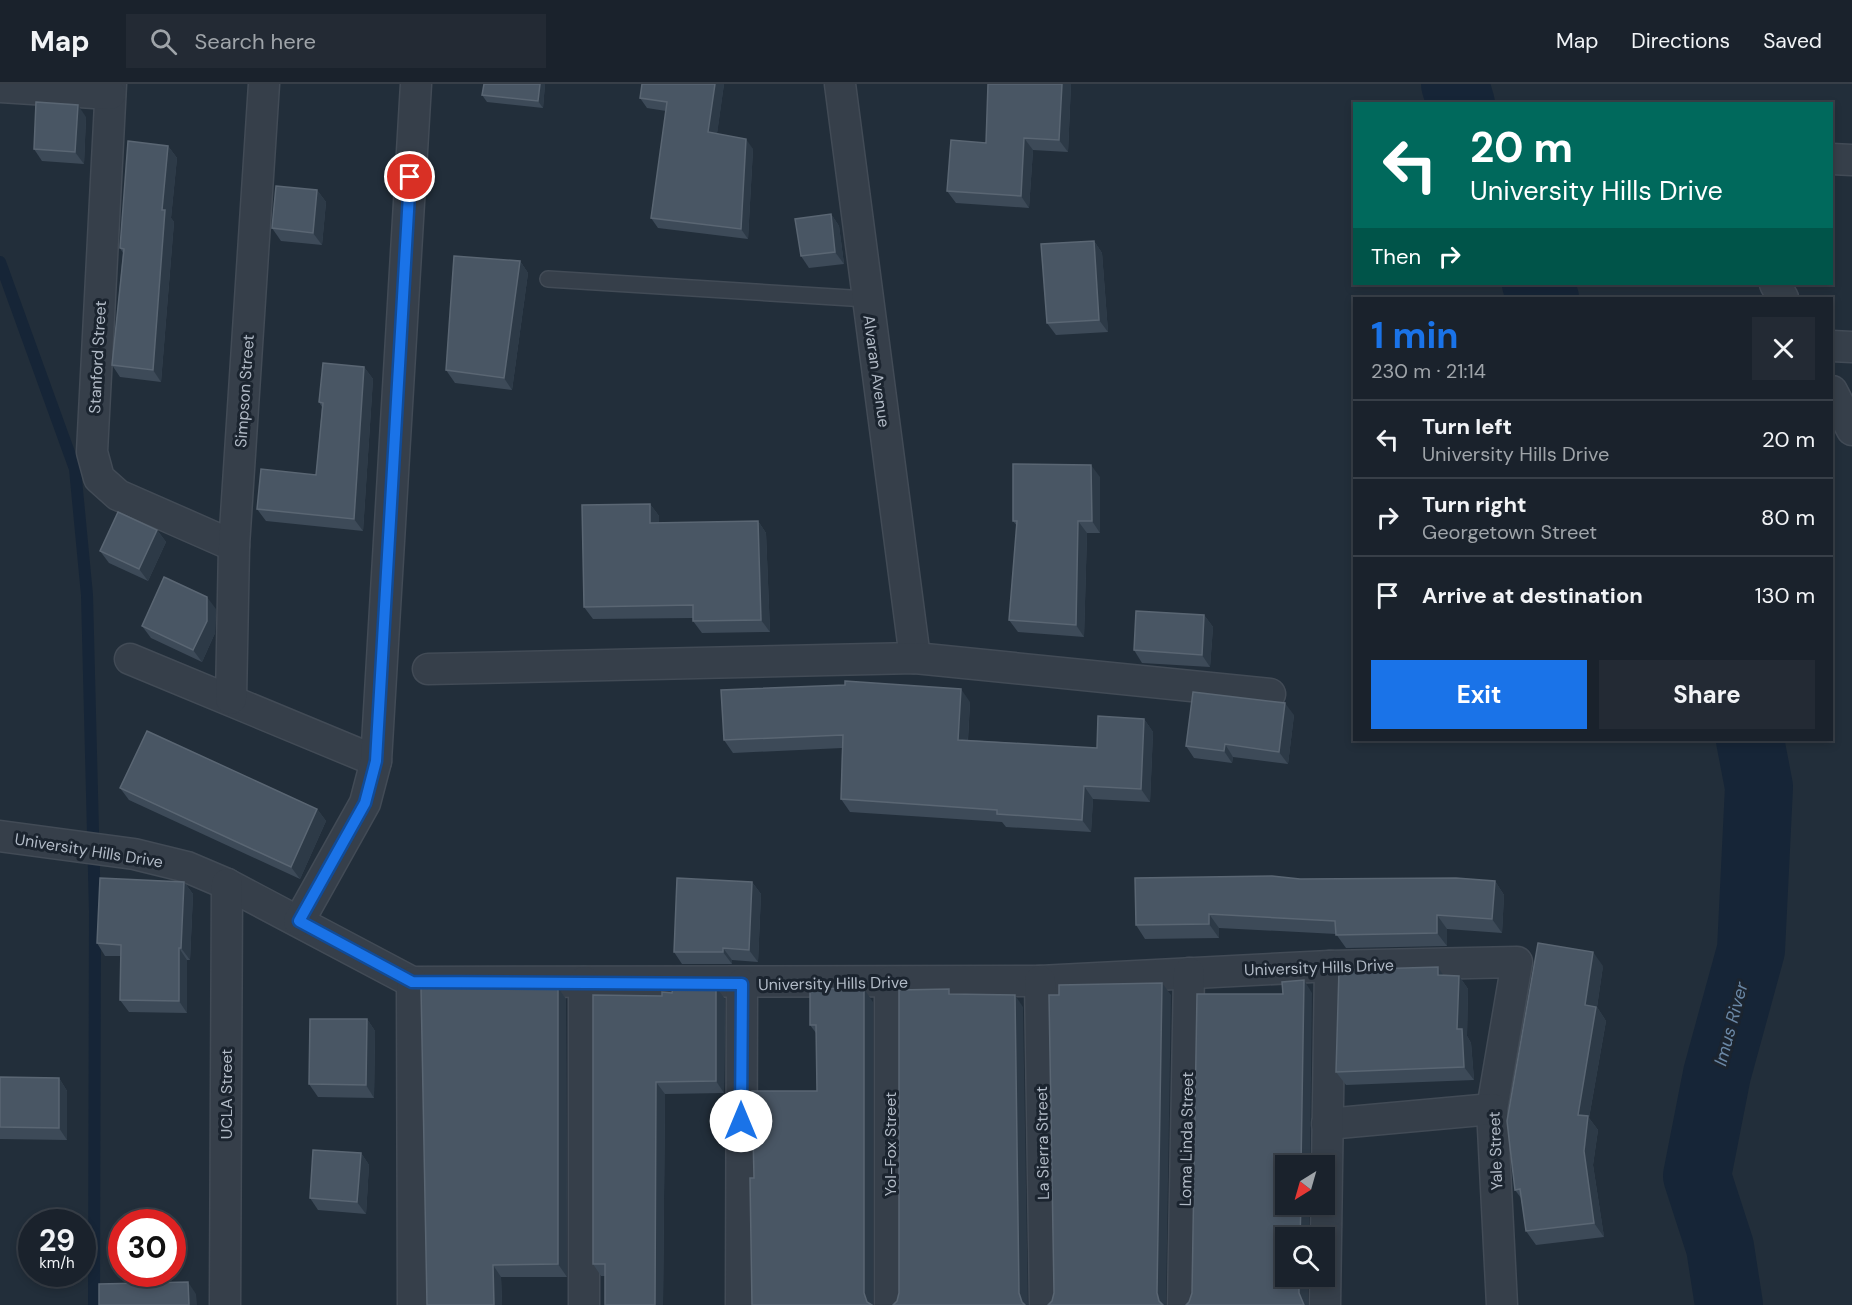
<!DOCTYPE html>
<meta charset="utf-8">
<style>
:root{--surface:#1a222c;--page:#232a34;--text:#f1f3f6;--muted:#9fa4a9;--line:#383f48;--accent:#1a73e8}
body{margin:0;font-family:"DM Sans",sans-serif;background:var(--page);color:var(--text);height:100vh;display:flex;flex-direction:column;font-size:22px;white-space:nowrap}
*{box-sizing:border-box;margin:0}
p{font-size:20px;color:var(--muted)}
.icon{flex:none;width:33px;height:33px;fill:none;stroke:currentColor;stroke-width:2;stroke-linecap:round;stroke-linejoin:round}
.map{position:relative;flex:1;overflow:hidden}
.drawer{position:absolute;left:1353px;top:213px;width:480px;height:444px;display:flex;flex-direction:column;background:var(--surface);border-radius:0px;box-shadow:0 3px 9px #0003,0 0 0 2px var(--line)}
.drawer>*{flex:none}
.banner{position:absolute;left:1353px;top:18px;width:480px;height:183px;border-radius:0px;box-shadow:0 3px 9px #0003,0 0 0 2px var(--line);background:#00695c;color:#fff;overflow:hidden}
.needle{width:39px;rotate:217deg}
.controls{position:absolute;left:1275px;top:1071px;display:grid;gap:12px}
.controls a{display:grid;place-items:center;width:60px;height:60px;border-radius:0px;background:var(--surface);box-shadow:0 3px 9px #0003,0 0 0 2px var(--line);font-size:30px}
.speed{position:absolute;left:18px;top:1125px;display:flex;gap:12px;font-size:30px;font-weight:700;text-align:center}
.speed>*{display:grid;place-content:center;width:78px;height:78px;border-radius:50%;background:var(--surface);box-shadow:0 3px 9px #0003,0 0 0 2px var(--line);line-height:1}
.speed small{font-size:15px;font-weight:400}
.speed .limit{border:9px solid #d22;background:#fff;color:#111}
.pin{position:absolute;display:grid;place-items:center;width:51px;height:51px;color:#fff;margin:-26px;border:3px solid #fff;border-radius:50%;box-shadow:0 2px 6px #0007}
.me{position:absolute;width:66px;margin:-33px;rotate:0deg;stroke-linejoin:round;filter:drop-shadow(0 0 4px #0008)}
.turn{display:flex;align-items:center;gap:21px;height:126px;padding:0 18px;font-size:27px}
.turn .icon{width:78px;height:78px;stroke-width:2.5}
.turn b{display:block;font-size:42px;line-height:51px}
.then{display:flex;align-items:center;height:57px;padding:0 18px;background:#0003;gap:12px;font-size:22px}
.round{display:grid;place-items:center;flex:none;width:63px;height:63px;border-radius:0px;background:var(--page)}
.headline{display:flex;align-items:center;justify-content:space-between;height:102px;padding:0 18px}
h1{font-size:36px;font-weight:700;line-height:45px;color:var(--accent)}
.action{display:flex;gap:12px;margin-top:auto;padding:12px 18px}
.action a{flex:1;height:69px;border-radius:0px;background:var(--accent);color:#fff;font-size:24px;font-weight:700;line-height:69px;text-align:center}
.action a+a{background:var(--page);color:var(--text)}
ul{padding:0;list-style:none}
li{display:flex;align-items:center;gap:18px;height:78px;padding:0 18px;border-top:2px solid var(--line)}
li div{flex:1}
li b{display:block;font-size:22px}
li em{font-style:normal}
header{display:flex;align-items:center;gap:36px;box-sizing:border-box;height:84px;padding:0 30px;background:var(--surface);border-bottom:2px solid var(--line)}
header strong{font-size:28px}
nav{display:flex;gap:33px;margin-inline-start:auto;font-size:21px}
.search{width:420px;height:54px;background:var(--page);display:flex;align-items:center;gap:15px;box-sizing:border-box;padding:0 21px;border-radius:0px;color:var(--muted);font-size:22px}
.map>svg:first-child{display:block}
.lines{fill:none;stroke-linecap:round;stroke-linejoin:round}
.stream{stroke:#162537;stroke-width:12}
.river{stroke:#162537;stroke-width:68}
.service-casing{stroke:#424b56;stroke-width:18}
.minor-casing{stroke:#424b56;stroke-width:33}
.service{stroke:#363f4a;stroke-width:15}
.minor{stroke:#363f4a;stroke-width:30}
.wall{fill:#3d4a58}
.shaded-wall{fill:#2d3a47}
.building{fill:#495664;stroke:#5a6673;stroke-width:1.5}
.route-casing{stroke:#114b97;stroke-width:15}
.route{stroke:#1a73e8;stroke-width:10}
.labels{text-anchor:middle;stroke-width:6;stroke-linejoin:round;paint-order:stroke}
.street-label{font-size:16px;fill:#b1bac6;stroke:#1b242f}
.water-label{font-size:18px;font-style:italic;fill:#6a87a5;stroke:#1b242f}
</style>
<header>
<strong>Map</strong>
<div class="search"><svg class="icon" aria-label="search" viewBox="0 0 24 24"><circle cx="10" cy="10" r="6"/><path d="M15 15l6 6"/></svg>Search here</div>
<nav><a>Map</a><a>Directions</a><a>Saved</a></nav>
</header>
<div class="map">
<svg width="1852" height="1221" viewBox="0 0 1852 1221">
<rect width="100%" height="100%" fill="#222e3a"/>
<g class="lines">
<path class="stream" d="M0,178L75,385L87,511L95,828L94,1221"/>
<g class="river">
<path d="M1455,0L1461,20"/>
<path d="M1536,200L1545,214"/>
<path d="M1729,1221L1720,1163L1697,1092L1717,990L1751,866L1759,703L1750,656"/>
</g>
<defs>
<path id="service" d="M548,195L867,215"/>
<g id="minor">
<path d="M111,0L92,368L99,394L118,411L234,462"/>
<path d="M840,0L915,574"/>
<path d="M0,3L110,10"/>
<path d="M1832,75L1852,76"/>
<path d="M1775,200L1783,214"/>
<path d="M1832,262L1852,263"/>
<path d="M1832,307L1852,346"/>
<path d="M130,575L376,677"/>
<path d="M428,585L915,574L1270,610"/>
<path d="M231,615L234,462L264,0"/>
<path d="M0,752L134,770L187,783L227,800L412,898L1040,897L1330,882L1517,878L1492,1025L1502,1221"/>
<path d="M299,837L365,719L376,677L416,0"/>
<path d="M1040,897L1045,1221"/>
<path d="M412,898L413,1221"/>
<path d="M584,898V1221"/>
<path d="M890,898V1221"/>
<path d="M1327,1040L1492,1025"/>
<path d="M225,1221L227,800"/>
<path d="M741,1221L742,900"/>
<path d="M1183,1221L1189,889"/>
<path d="M1325,1221L1330,882"/>
</g>
</defs>
<use href="#service" class="service-casing"/>
<use href="#minor" class="minor-casing"/>
<use href="#service" class="service"/>
<use href="#minor" class="minor"/>
</g>
<g class="wall">
<path d="M545,0L543,24L487,18L482,11Z"/>
<path d="M642,0H724L717,49L753,65L748,155L658,144L651,134L666,27L647,24L640,14Z"/>
<path d="M988,0H1071L1068,68L1033,66L1029,124L956,119L947,107L986,59Z"/>
<path d="M86,33L84,80L42,77L34,65Z"/>
<path d="M168,62L177,74L171,134L174,138L161,298L120,293L112,281L123,169L120,164Z"/>
<path d="M317,106L326,118L322,161L281,157L272,144Z"/>
<path d="M831,130L839,142L844,180L809,184L801,172Z"/>
<path d="M1094,157L1102,169L1108,248L1056,251L1047,239Z"/>
<path d="M520,177L528,189L512,306L455,299L446,286Z"/>
<path d="M364,283L373,295L363,447L266,437L257,425L316,391L322,323L319,318Z"/>
<path d="M1100,393V449H1087L1084,553L1018,548L1009,536L1017,442L1013,437Z"/>
<path d="M650,420L659,432V439L758,437L766,449L770,548L702,549L693,537V534L593,535L584,523Z"/>
<path d="M157,446L166,458L148,497L109,479L100,467Z"/>
<path d="M216,525L215,549L202,578L151,554L142,542Z"/>
<path d="M1204,531L1213,543L1210,583L1142,579L1134,566Z"/>
<path d="M970,618L968,656L1097,664L1144,635L1153,648L1150,718L1093,715L1091,748L1006,743L1002,738L850,728L841,715L842,664L733,669L724,656Z"/>
<path d="M1294,631L1288,680L1233,673L1232,679L1194,674L1186,662Z"/>
<path d="M120,704L317,725L326,737L300,795L129,716Z"/>
<path d="M1300,795L1495,797L1504,811L1502,849L1447,845V862L1346,864L1336,850L1219,844V854L1145,855L1136,841Z"/>
<path d="M184,798L193,810L190,876H187V929L129,928L120,916L121,872H105L97,859Z"/>
<path d="M752,798L761,810L758,878L732,876V880H682L674,868Z"/>
<path d="M1603,882L1597,923L1606,937L1589,1034L1598,1046L1593,1081L1604,1153L1536,1161L1526,1147L1521,1114L1515,1106Z"/>
<path d="M1438,883L1443,892H1459L1468,905L1467,952L1471,959L1474,996L1346,1001L1336,988Z"/>
<path d="M421,903H558L566,915L567,1193H501L502,1221Z"/>
<path d="M672,909L725,915L724,1009L665,1010L663,1221H605V1192H601L593,1180L662,912Z"/>
<path d="M873,918V1221L754,1094L817,1007L816,949L810,941Z"/>
<path d="M367,935L375,947L374,1014L318,1013L309,1000Z"/>
<path d="M0,993L59,994L67,1007V1056L0,1055Z"/>
<path d="M361,1069L369,1081L366,1130L318,1126L310,1114Z"/>
</g>
<g class="shaded-wall">
<path d="M540,0H545L543,24L538,17Z"/>
<path d="M715,0H724L716,58L708,48Z"/>
<path d="M1062,0H1071L1068,68L1059,56Z"/>
<path d="M78,21L86,33L84,80L75,68Z"/>
<path d="M1024,54L1033,66L1029,124L1021,112Z"/>
<path d="M746,55L753,65L748,155L741,145Z"/>
<path d="M168,62L177,74L171,134L174,138L161,298L153,286L162,126Z"/>
<path d="M317,106L326,118L322,161L313,149Z"/>
<path d="M831,130L839,142L844,180L835,168Z"/>
<path d="M1094,157L1102,169L1108,248L1099,236Z"/>
<path d="M520,177L528,189L512,306L504,294Z"/>
<path d="M364,283L373,295L363,447L354,435Z"/>
<path d="M1091,381L1100,393V449L1092,437Z"/>
<path d="M650,420L659,432V451L650,439Z"/>
<path d="M758,437L766,449L770,548L761,536Z"/>
<path d="M1078,437L1087,449L1084,553L1076,541Z"/>
<path d="M157,446L166,458L148,497L139,485Z"/>
<path d="M207,513L216,525L215,549L202,578L193,566Z"/>
<path d="M1204,531L1213,543L1210,583L1202,571Z"/>
<path d="M961,605L970,618L967,668L958,656Z"/>
<path d="M1285,619L1294,631L1288,680L1279,668Z"/>
<path d="M1144,635L1153,648L1150,718L1141,705Z"/>
<path d="M1225,660L1233,673L1232,679L1224,667Z"/>
<path d="M1084,702L1093,715L1091,748L1082,736Z"/>
<path d="M317,725L326,737L300,795L291,783Z"/>
<path d="M1495,797L1504,811L1502,849L1492,835Z"/>
<path d="M184,798L193,810L190,876L181,864Z"/>
<path d="M752,798L761,810L758,878L749,866Z"/>
<path d="M1209,830L1219,844V854L1209,840Z"/>
<path d="M1437,831L1447,845V862L1437,849Z"/>
<path d="M179,864L187,876V929L179,917Z"/>
<path d="M723,864L732,876V880L723,868Z"/>
<path d="M1593,868L1603,882L1597,923L1606,937L1589,1034L1598,1046L1593,1081L1604,1153L1594,1139L1578,1031L1585,921Z"/>
<path d="M1438,883L1447,897L1438,891Z"/>
<path d="M1459,892L1468,905L1467,952L1471,959L1474,996L1464,983L1457,945Z"/>
<path d="M1304,896L1312,909L1310,1082H1301Z"/>
<path d="M1162,899L1171,911L1166,1221H1162L1159,1217L1157,1209Z"/>
<path d="M558,903L566,915L567,1193L558,1180Z"/>
<path d="M716,903L725,915L724,1009L716,997Z"/>
<path d="M864,905L873,918V1221L867,1218L864,1209Z"/>
<path d="M1015,911L1023,923L1028,1221H1024L1022,1218L1019,1209Z"/>
<path d="M367,935L375,947L374,1014L366,1001Z"/>
<path d="M59,994L67,1007V1056L59,1044Z"/>
<path d="M656,998L665,1010L663,1221H655Z"/>
<path d="M361,1069L369,1081L366,1130L357,1118Z"/>
<path d="M1301,1120H1309V1154H1300Z"/>
<path d="M493,1181L501,1193L502,1221H494Z"/>
<path d="M1299,1192H1308V1221H1304L1299,1209Z"/>
<path d="M188,1198L196,1210L197,1221H189Z"/>
</g>
<g class="building">
<path d="M484,0H540L538,17L482,11Z"/>
<path d="M642,0H715L708,48L746,55L741,145L651,134L667,18L640,14Z"/>
<path d="M988,0H1062L1059,56L1024,54L1021,112L947,107L951,56L986,59Z"/>
<path d="M36,18L78,21L75,68L34,65Z"/>
<path d="M128,57L168,62L162,126H165L153,286L112,281L124,165L120,164Z"/>
<path d="M276,102L317,106L313,149L272,144Z"/>
<path d="M831,130L835,168L801,172L795,135Z"/>
<path d="M1094,157L1099,236L1047,239L1041,160Z"/>
<path d="M454,172L520,177L504,294L446,286Z"/>
<path d="M323,279L364,283L354,435L257,425L261,385L316,391L323,319L319,318Z"/>
<path d="M1013,380L1091,381L1092,437H1078L1076,541L1009,536L1017,437H1013Z"/>
<path d="M650,420V439L758,437L761,536L693,537V521L584,523L582,421Z"/>
<path d="M118,428L157,446L139,485L100,467Z"/>
<path d="M164,493L207,513V537L193,566L142,542Z"/>
<path d="M1136,527L1204,531L1202,571L1134,566Z"/>
<path d="M845,597L961,605L958,656L1097,664L1098,632L1144,635L1141,705L1084,702L1082,736L997,730V726L841,715L843,651L724,656L721,606L845,601Z"/>
<path d="M1193,608L1285,619L1279,668L1225,660L1224,667L1186,662Z"/>
<path d="M147,647L317,725L291,783L120,704Z"/>
<path d="M1272,792L1300,795L1456,794L1495,797L1492,835L1437,831V849L1336,851L1335,837L1209,830V840L1136,841L1135,794Z"/>
<path d="M100,794L184,798L181,864H179V917L120,916L121,861L97,859Z"/>
<path d="M677,794L752,798L749,866L723,864V868H674Z"/>
<path d="M1538,859L1593,868L1585,921L1596,923L1578,1031L1588,1032L1584,1067L1594,1139L1526,1147L1520,1105L1515,1106L1507,1037Z"/>
<path d="M1438,883V891L1459,892L1457,945H1462L1464,983L1336,988L1339,886Z"/>
<path d="M1304,896L1301,1082H1286V1120H1301L1300,1154H1286V1192H1299V1209L1304,1221H1186L1189,1218L1192,1209L1197,910H1283L1282,898Z"/>
<path d="M1162,899L1157,1209L1159,1217L1163,1221H1048L1052,1217L1054,1209L1049,911H1059V901Z"/>
<path d="M421,903H558V1180L493,1181L494,1221H427Z"/>
<path d="M673,903H716V997L656,998L655,1221H605V1180H593V911L662,912V908L672,909Z"/>
<path d="M810,904L864,905V1209L867,1218L872,1221H752L750,1094H754L752,1007H817L816,941H810Z"/>
<path d="M949,905V910L1015,911L1019,1209L1022,1218L1025,1221H893L897,1217L899,1209V906Z"/>
<path d="M310,935H367L366,1001L309,1000Z"/>
<path d="M0,993L59,994V1044L0,1043Z"/>
<path d="M313,1066L361,1069L357,1118L310,1114Z"/>
<path d="M188,1198L189,1221H99V1200Z"/>
</g>
<g class="lines">
<defs>
<path id="route" d="M410,93L376,677L365,719L299,837L412,898L742,900L741,1037"/>
</defs>
<use href="#route" class="route-casing"/>
<use href="#route" class="route"/>
</g>
<g class="labels">
<g class="street-label">
<text transform="translate(97 273) rotate(-87)" y="6">Stanford Street</text>
<text transform="translate(877 287) rotate(82)" y="6">Alvaran Avenue</text>
<text transform="translate(244 307) rotate(-86)" y="6">Simpson Street</text>
<text transform="translate(89 766) rotate(9)" y="6">University Hills Drive</text>
<text transform="translate(1319 883) rotate(-2)" y="6">University Hills Drive</text>
<text transform="translate(833 899) rotate(-1)" y="6">University Hills Drive</text>
<text transform="translate(226 1010) rotate(-90)" y="6">UCLA Street</text>
<text transform="translate(1186 1055) rotate(-89)" y="6">Loma Linda Street</text>
<text transform="translate(1042 1059) rotate(-91)" y="6">La Sierra Street</text>
<text transform="translate(890 1060) rotate(-90)" y="6">Yol-Fox Street</text>
<text transform="translate(1495 1067) rotate(-92)" y="6">Yale Street</text>
</g>
<g class="water-label">
<text transform="translate(1731 940) rotate(-75)" y="6">Imus River</text>
</g>
</g>
</svg>
<div class="controls">
<a><svg class="needle" viewBox="-14 -14 28 28"><path d="M0-13l5 13h-10z" fill="#e53935"/><path d="M0 13l5-13h-10z" fill="#9fa4a9"/></svg></a>
<a><svg class="icon" aria-label="search" viewBox="0 0 24 24"><circle cx="10" cy="10" r="6"/><path d="M15 15l6 6"/></svg></a>
</div>
<div class="speed"><div>29<small>km/h</small></div><div class="limit">30</div></div>
<div class="pin" style="left:410px;top:93px;background:#d93025"><svg class="icon" aria-label="arrive" viewBox="0 0 24 24"><path d="M6 21V4h12l-3 4 3 4H6"/></svg></div>
<svg class="me" style="left:741px;top:1037px" viewBox="-20 -20 40 40"><circle r="19" fill="#fff"/><path d="M0-13L10 11 0 6-10 11z" fill="#1a73e8"/></svg>
<div class="banner">
<div class="turn"><svg class="icon" aria-label="left" viewBox="0 0 24 24"><path d="M17 20v-9H6M10 6l-5 5 5 5"/></svg><div><b>20 m</b>University Hills Drive</div></div>
<div class="then">Then<svg class="icon" aria-label="right" viewBox="0 0 24 24"><path d="M7 20v-9h11M14 6l5 5-5 5"/></svg></div>
</div>
<section class="drawer">
<div class="headline"><div><h1>1 min</h1><p>230 m · 21:14</p></div><a class="round"><svg class="icon" aria-label="close" viewBox="0 0 24 24"><path d="M6 6l12 12M18 6L6 18"/></svg></a></div>
<ul>
<li><svg class="icon" aria-label="left" viewBox="0 0 24 24"><path d="M17 20v-9H6M10 6l-5 5 5 5"/></svg><div><b>Turn left</b><p>University Hills Drive</p></div><em>20 m</em></li>
<li><svg class="icon" aria-label="right" viewBox="0 0 24 24"><path d="M7 20v-9h11M14 6l5 5-5 5"/></svg><div><b>Turn right</b><p>Georgetown Street</p></div><em>80 m</em></li>
<li><svg class="icon" aria-label="arrive" viewBox="0 0 24 24"><path d="M6 21V4h12l-3 4 3 4H6"/></svg><div><b>Arrive at destination</b></div><em>130 m</em></li>
</ul>
<div class="action"><a>Exit</a><a>Share</a></div>
</section>
</div>
